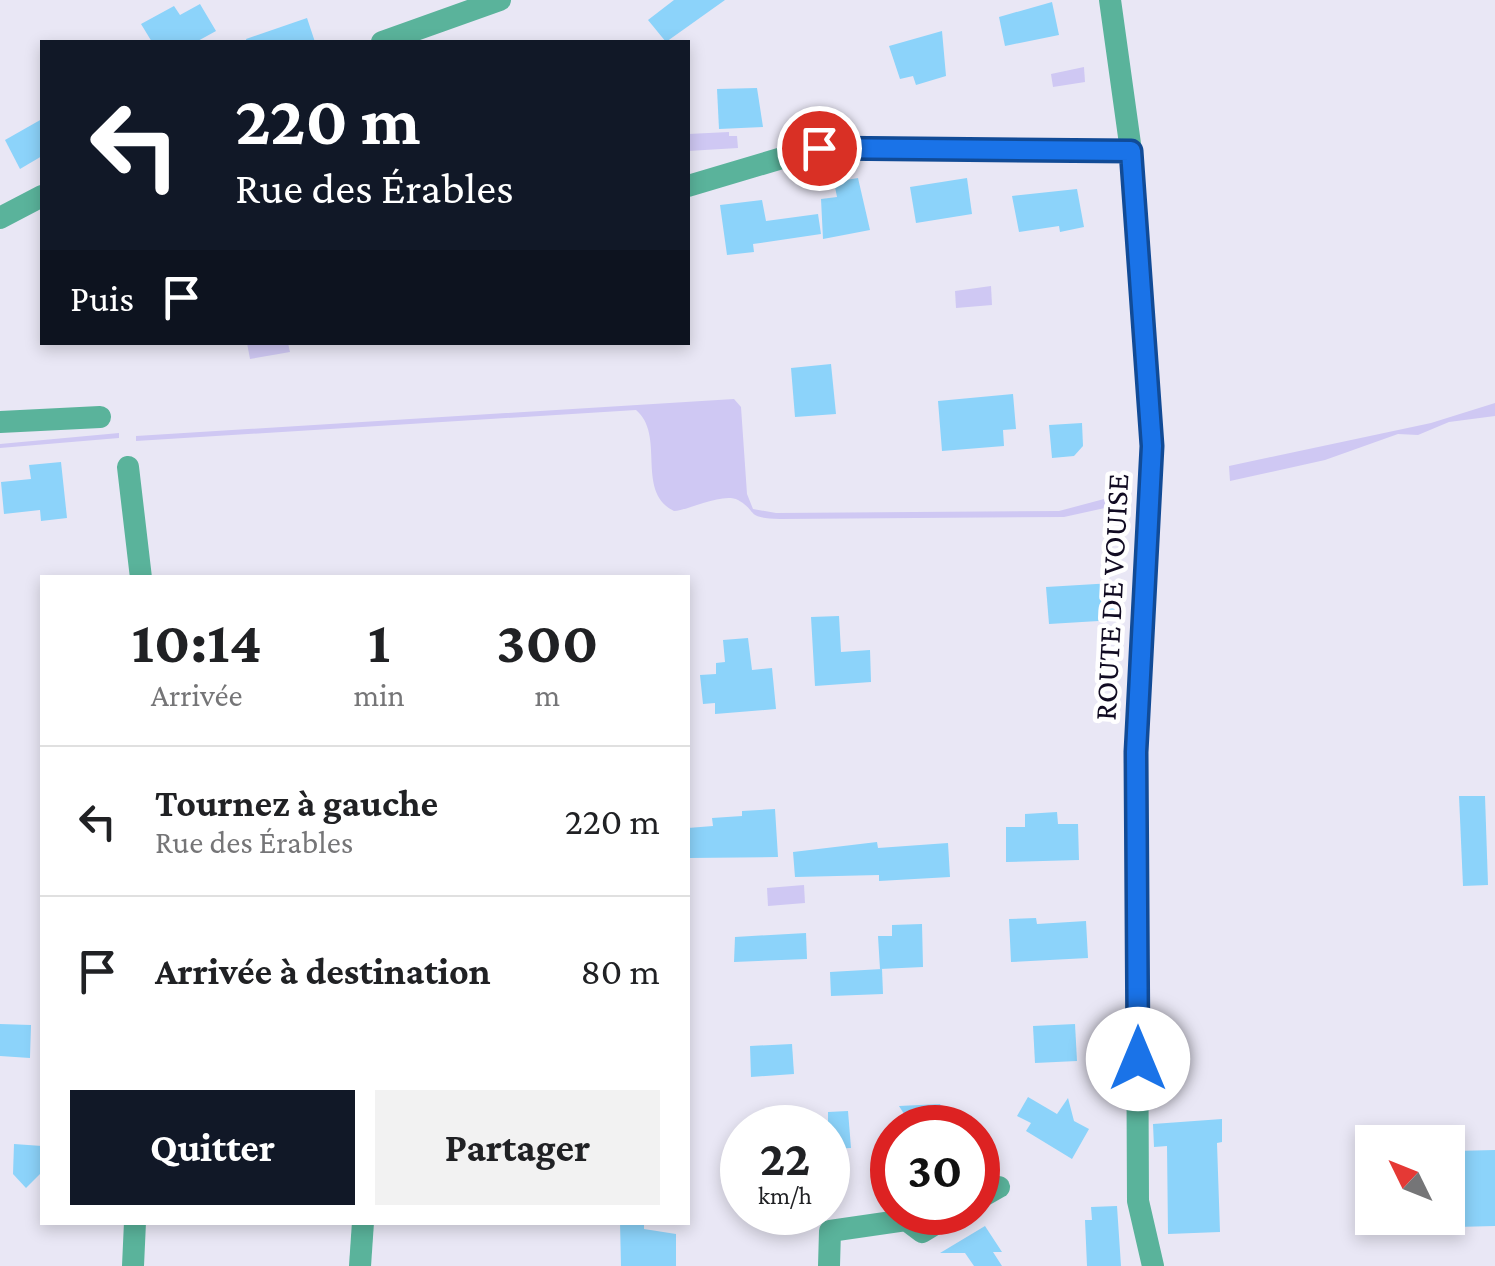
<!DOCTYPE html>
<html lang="fr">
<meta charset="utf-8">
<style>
:root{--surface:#fff;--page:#f2f2f2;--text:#202124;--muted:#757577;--line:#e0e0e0;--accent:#111827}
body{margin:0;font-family:"Crimson Pro",serif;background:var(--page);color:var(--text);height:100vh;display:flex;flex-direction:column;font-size:38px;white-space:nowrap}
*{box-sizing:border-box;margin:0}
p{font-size:32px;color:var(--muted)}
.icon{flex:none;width:55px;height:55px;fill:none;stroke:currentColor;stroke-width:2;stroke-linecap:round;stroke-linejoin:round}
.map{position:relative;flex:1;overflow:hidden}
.panel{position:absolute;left:40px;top:575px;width:650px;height:650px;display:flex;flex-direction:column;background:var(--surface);border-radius:0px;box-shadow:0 5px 15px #0003}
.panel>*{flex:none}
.top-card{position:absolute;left:40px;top:40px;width:650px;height:305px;border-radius:0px;box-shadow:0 5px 15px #0003;background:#111827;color:#fff;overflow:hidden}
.needle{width:65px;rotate:313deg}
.controls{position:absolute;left:1355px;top:1125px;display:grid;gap:20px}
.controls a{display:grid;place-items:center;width:110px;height:110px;border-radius:0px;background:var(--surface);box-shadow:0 5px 15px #0003;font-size:50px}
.speed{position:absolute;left:720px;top:1105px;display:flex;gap:20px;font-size:50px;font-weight:700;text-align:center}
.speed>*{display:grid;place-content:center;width:130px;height:130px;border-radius:50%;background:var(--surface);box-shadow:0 5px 15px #0003;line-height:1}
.speed small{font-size:25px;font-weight:400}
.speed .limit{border:15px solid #d22;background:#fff;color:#111}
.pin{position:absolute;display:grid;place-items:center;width:85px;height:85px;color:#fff;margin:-42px;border:5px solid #fff;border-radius:50%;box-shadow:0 2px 10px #0007}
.me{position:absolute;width:110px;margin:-55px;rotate:0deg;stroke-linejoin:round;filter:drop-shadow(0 0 8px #0008)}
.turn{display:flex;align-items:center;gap:35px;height:210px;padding:0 30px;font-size:45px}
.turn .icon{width:130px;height:130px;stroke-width:2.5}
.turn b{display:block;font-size:70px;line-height:85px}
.then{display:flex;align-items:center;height:95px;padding:0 30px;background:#0003;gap:20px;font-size:38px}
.eta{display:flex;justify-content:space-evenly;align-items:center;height:170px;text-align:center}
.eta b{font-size:60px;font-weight:700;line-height:70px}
.button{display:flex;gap:20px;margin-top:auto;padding:20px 30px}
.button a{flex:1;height:115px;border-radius:0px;background:var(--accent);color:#fff;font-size:40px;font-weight:700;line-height:115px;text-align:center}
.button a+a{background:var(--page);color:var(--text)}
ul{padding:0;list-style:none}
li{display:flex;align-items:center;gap:30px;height:150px;padding:0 30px;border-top:2px solid var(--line)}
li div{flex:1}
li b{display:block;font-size:38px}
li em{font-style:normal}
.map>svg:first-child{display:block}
.water{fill:#cfc8f3}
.building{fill:#8cd3fa}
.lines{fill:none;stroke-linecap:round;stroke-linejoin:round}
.street{stroke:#5ab39b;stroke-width:22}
.route-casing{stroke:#114b97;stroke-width:25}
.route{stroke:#1a73e8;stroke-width:18}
.labels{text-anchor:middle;stroke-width:9;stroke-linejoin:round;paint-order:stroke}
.street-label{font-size:32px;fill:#110b22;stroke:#fff}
</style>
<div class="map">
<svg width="1495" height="1266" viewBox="0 0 1495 1266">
<rect width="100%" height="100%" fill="#e9e7f5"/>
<g class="water">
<path d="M1084,67L1085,82L1053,87L1051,74Z"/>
<path d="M729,132V136H737L738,148L688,151V134Z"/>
<path d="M991,286L992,305L956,308L955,291Z"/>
<path d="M247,343H288L290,352L250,359Z"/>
<path d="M734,399L741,407L747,494L753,509L776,513L1059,511L1123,494V504L1064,517L780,519C744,518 759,512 738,500C723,492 690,510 674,511C635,492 666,435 636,410L136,441V436Z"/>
<path d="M1495,403V416L1449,422L1418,435L1398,434L1325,460L1230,481L1229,466L1431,423Z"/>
<path d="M119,433V438L0,448V444Z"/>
<path d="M804,885L805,903L768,906L767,888Z"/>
</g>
<g class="building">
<path d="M674,0H725L666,42L648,20Z"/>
<path d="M1052,2L1059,35L1005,46L999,17Z"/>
<path d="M200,4L216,31L196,42H152L141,24L174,6L180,15Z"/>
<path d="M307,18L315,42H247L246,39Z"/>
<path d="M942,31L946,76L916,85L913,76L900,79L889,46Z"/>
<path d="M757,88L763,127L719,129L717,89Z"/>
<path d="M42,119V156L20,169L5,140Z"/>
<path d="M858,178L870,230L823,239L821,199L837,197L834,182Z"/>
<path d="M967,178L972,214L916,223L910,187Z"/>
<path d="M1077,189L1084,227L1060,232L1059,226L1019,232L1012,196Z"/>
<path d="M762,200L766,221L818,214L821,234L753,244L754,252L727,255L720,205Z"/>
<path d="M831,364L836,414L795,417L791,368Z"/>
<path d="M1013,394L1016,429L1003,430L1004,446L942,451L938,401Z"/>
<path d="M1082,423L1083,446L1074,456L1052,458L1049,425Z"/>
<path d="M61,462L67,518L41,521L40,510L4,514L1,482L31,479L29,465Z"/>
<path d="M1113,583L1115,620L1049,624L1046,587Z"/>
<path d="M839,616L841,652L870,650L871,682L815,686L811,617Z"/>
<path d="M748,638L752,670L772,668L776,709L715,714V703L703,704L700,675L716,674V663L725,662L723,640Z"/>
<path d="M1459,796H1485L1488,885L1463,886Z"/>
<path d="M775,809L778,857L688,858V828L713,826L712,818L742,816V811Z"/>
<path d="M1057,812L1058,824H1078L1079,860L1006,862V827H1025V814Z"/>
<path d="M877,842L878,848L948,843L950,877L879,881V875L795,877L793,852Z"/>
<path d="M1036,918L1037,924L1086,921L1088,958L1011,962L1009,919Z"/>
<path d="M922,924L923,967L880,969L878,936H892V925Z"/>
<path d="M806,933L807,959L734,962L735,937Z"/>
<path d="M882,969L883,994L831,996L830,972Z"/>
<path d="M0,1024L31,1025L30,1058L0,1056Z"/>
<path d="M1075,1024L1077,1061L1035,1063L1033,1026Z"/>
<path d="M792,1044L794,1074L751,1077L750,1046Z"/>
<path d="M1028,1097L1057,1114L1068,1098L1074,1121L1089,1129L1072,1159L1026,1131L1031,1123L1017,1116Z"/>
<path d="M940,1104L955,1128H913L899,1106Z"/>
<path d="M848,1111L851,1148L828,1149V1112Z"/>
<path d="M1222,1119V1142L1217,1143L1220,1232L1168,1234L1167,1146L1154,1147L1153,1124Z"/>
<path d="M14,1144L42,1146V1172L26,1188L13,1174Z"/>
<path d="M1495,1150V1226L1456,1227L1454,1151Z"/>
<path d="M1117,1206L1121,1266H1087L1085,1220H1092L1091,1207Z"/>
<path d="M620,1222H644V1229L676,1234V1266H621Z"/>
<path d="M985,1226L1002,1252H993L1002,1266H974L965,1253H940Z"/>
</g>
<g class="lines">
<g class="street">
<path d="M1110,0L1131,151L1152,446L1136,752L1138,1201L1153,1266"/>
<path d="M382,42L500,0"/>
<path d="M688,186L819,147L1131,151"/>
<path d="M0,218L42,196"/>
<path d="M0,422L100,417"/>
<path d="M128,467L141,578"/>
<path d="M978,1199L999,1187"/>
<path d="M133,1266L135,1222"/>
<path d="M360,1266L363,1222"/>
<path d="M829,1266L830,1231L906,1220L922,1232L955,1212"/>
</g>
</g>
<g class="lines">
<defs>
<path id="route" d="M819,148L1131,151L1152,446L1136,752L1138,1059"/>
</defs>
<use href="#route" class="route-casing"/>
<use href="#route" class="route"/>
</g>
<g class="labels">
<g class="street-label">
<text transform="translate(1111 597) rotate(-87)" y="11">ROUTE DE VOUISE</text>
</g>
</g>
</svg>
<div class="controls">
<a><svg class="needle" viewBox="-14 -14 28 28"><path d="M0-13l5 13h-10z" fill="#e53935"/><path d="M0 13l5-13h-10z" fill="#757577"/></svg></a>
</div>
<div class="speed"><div>22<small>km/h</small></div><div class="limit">30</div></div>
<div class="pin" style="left:819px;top:148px;background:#d93025"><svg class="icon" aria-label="arrive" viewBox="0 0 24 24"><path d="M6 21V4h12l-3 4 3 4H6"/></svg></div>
<svg class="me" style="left:1138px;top:1059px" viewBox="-20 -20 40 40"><circle r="19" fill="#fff"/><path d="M0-13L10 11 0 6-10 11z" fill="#1a73e8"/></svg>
<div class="top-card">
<div class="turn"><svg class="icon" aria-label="left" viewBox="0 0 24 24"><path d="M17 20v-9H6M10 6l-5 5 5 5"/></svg><div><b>220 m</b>Rue des Érables</div></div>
<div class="then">Puis<svg class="icon" aria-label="arrive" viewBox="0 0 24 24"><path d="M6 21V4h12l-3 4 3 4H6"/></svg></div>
</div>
<section class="panel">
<div class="eta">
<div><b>10:14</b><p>Arrivée</p></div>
<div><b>1</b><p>min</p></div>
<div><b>300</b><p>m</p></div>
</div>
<ul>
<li><svg class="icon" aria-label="left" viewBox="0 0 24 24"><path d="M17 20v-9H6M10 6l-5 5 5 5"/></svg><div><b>Tournez à gauche</b><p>Rue des Érables</p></div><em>220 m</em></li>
<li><svg class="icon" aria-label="arrive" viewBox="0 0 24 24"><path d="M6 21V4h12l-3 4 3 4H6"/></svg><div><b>Arrivée à destination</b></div><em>80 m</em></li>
</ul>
<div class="button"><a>Quitter</a><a>Partager</a></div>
</section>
</div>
